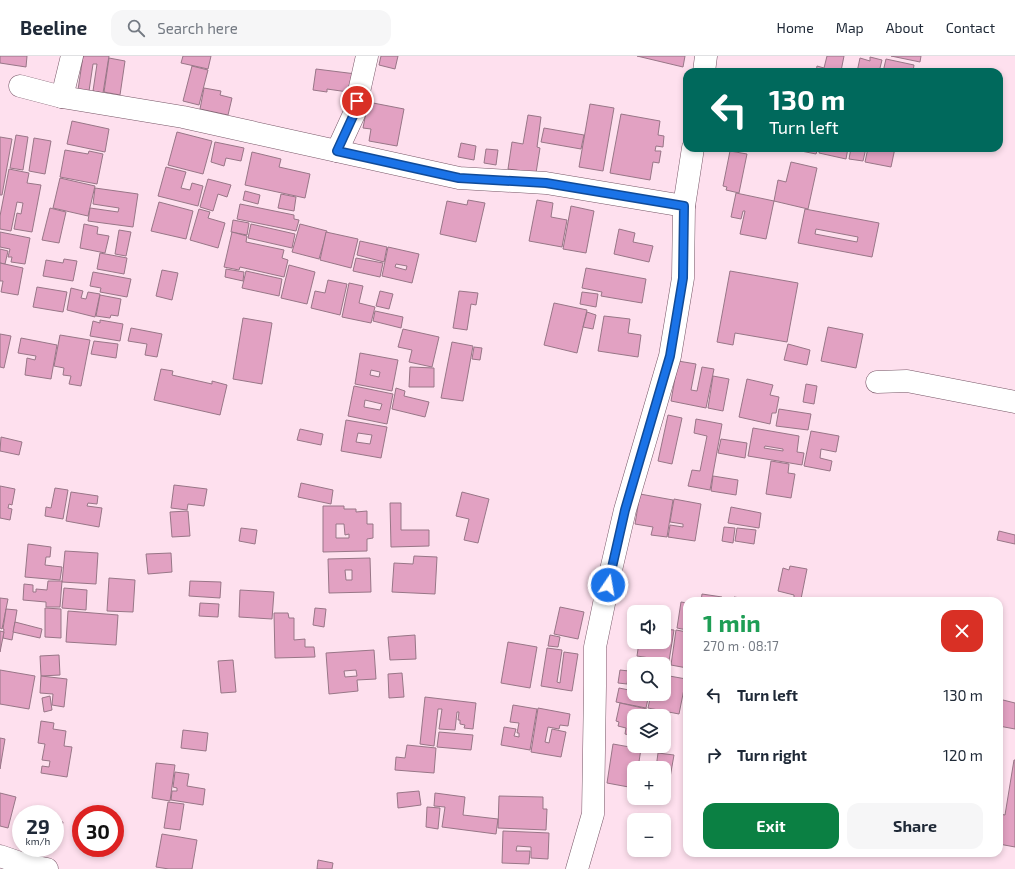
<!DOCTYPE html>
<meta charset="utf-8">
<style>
:root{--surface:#fff;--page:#f6f6f7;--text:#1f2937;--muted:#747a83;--line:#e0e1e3;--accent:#0b8043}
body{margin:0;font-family:"Exo 2",sans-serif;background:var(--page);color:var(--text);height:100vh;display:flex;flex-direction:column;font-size:15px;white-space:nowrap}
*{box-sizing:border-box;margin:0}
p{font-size:13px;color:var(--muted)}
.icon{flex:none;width:22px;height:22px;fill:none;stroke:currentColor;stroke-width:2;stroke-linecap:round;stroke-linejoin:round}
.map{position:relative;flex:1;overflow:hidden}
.details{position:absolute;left:683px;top:541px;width:320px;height:260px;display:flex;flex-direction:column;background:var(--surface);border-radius:12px;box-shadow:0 2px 6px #0003}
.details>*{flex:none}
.banner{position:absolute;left:683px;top:12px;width:320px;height:84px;border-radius:12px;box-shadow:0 2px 6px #0003;background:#00695c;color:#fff;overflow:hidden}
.buttons{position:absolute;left:627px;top:549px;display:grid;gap:8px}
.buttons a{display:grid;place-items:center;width:44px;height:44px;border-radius:8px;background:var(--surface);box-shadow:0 2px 6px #0003;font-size:20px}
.speed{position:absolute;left:12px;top:749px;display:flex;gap:8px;font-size:20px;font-weight:700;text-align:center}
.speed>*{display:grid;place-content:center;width:52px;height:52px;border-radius:50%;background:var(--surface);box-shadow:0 2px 6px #0003;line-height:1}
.speed small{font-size:10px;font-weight:400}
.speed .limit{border:6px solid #d22;background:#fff;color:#111}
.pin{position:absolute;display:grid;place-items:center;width:34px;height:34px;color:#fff;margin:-17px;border:2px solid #fff;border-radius:50%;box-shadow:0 1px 4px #0007}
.me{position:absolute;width:44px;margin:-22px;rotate:12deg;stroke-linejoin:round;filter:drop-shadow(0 0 3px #0008)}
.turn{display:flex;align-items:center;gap:14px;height:84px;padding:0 20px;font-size:18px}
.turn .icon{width:52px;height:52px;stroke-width:2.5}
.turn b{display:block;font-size:28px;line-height:34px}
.round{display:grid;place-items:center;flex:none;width:42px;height:42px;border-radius:12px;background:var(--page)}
.head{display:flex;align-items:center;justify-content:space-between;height:68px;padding:0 20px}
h1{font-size:24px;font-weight:700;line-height:30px;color:#1e9e55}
.cta{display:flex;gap:8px;margin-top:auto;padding:8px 20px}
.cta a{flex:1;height:46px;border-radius:12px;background:var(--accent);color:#fff;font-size:16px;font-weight:700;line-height:46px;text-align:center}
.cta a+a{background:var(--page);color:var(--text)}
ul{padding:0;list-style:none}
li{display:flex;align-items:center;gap:12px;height:60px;padding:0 20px}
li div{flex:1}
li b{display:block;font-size:15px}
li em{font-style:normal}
header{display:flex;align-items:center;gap:24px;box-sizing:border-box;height:56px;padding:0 20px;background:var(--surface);border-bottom:1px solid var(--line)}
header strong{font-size:19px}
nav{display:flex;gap:22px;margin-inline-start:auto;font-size:14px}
.search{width:280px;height:36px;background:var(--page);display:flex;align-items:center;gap:10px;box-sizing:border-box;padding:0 14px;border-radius:12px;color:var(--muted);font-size:15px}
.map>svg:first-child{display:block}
.building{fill:#e2a1c2;stroke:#987687;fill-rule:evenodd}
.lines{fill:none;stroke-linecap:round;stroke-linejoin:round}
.minor-casing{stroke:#775767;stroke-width:23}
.minor{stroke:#fff;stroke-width:22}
.route-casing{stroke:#114b97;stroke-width:10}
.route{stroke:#1a73e8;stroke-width:7}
</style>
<header>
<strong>Beeline</strong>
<div class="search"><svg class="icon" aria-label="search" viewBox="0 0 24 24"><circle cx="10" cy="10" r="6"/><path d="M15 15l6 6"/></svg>Search here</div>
<nav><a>Home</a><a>Map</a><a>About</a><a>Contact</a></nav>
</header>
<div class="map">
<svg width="1015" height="813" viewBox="0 0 1015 813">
<rect width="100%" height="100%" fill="#fee0ee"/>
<g class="building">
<path d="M0,0H27L26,11L0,7Z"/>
<path d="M83,0H109L103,37L93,35L97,8H93L89,35L78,34Z"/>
<path d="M183,0H211L208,13L181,7Z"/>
<path d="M381,0H398L395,13L379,9Z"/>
<path d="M637,0H685L683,11Z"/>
<path d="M827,0H844L841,15L843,16H816L817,10L824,12Z"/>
<path d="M891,0H921L920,6Z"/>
<path d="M870,1L882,4L879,16H857L860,2L870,5Z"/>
<path d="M109,2L125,5L120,39L104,36Z"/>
<path d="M886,3L914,9L913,16H883Z"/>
<path d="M192,10L208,14L199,49L183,45Z"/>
<path d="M316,13L356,18L348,36L327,33V36L313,34Z"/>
<path d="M204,32L221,35L220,39L232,42L228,59L200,53Z"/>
<path d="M368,46L404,53L397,90L369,85L371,73L363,72Z"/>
<path d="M590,48L614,52L603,115L579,111Z"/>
<path d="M621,58L660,65L658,79L664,80L663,91L656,90L655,95H661L659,107L653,106L650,124L610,117Z"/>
<path d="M528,59L541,61L537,91L540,92L536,117L508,113L512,86L523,88Z"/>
<path d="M72,65L109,73L105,96L67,88Z"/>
<path d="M544,72L584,79L581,93L541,86Z"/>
<path d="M177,76L212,85L203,118L168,109Z"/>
<path d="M16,79L28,81L23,114L10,112Z"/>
<path d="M0,81L12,83L2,139H0Z"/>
<path d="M34,82L51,85L45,118L29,115Z"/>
<path d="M215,86L244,92L241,105L226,102L224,110L211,106Z"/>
<path d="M461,87L476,90L474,104L458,101Z"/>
<path d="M801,92H818L816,98L801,95Z"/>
<path d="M820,92H848L846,103L819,97Z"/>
<path d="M851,92H866L863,105L849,103Z"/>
<path d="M868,92H895L891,111L865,106Z"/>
<path d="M486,93L498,94L496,109L484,107Z"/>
<path d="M65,94L88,98L89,95L103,98L97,128L60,121Z"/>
<path d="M730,95L747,98L739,137L726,134L727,131L723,130Z"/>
<path d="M252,96L281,103L279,111L310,118L305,142L245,129Z"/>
<path d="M791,106L817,112L808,153L774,145L778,124L786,126Z"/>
<path d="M166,111L186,116L181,132L190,134L192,127L203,130L198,150L158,140Z"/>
<path d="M9,113L29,117L27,127L41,129L32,176L14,173L17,157L21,158L23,147L17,146L11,175L0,173V160Z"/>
<path d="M60,122L95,130L88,160L53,152Z"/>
<path d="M208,123L231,129L227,141L218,138L213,155L200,151Z"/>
<path d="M95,132L138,138L133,171L88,165L90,152L118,156L119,152L93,148Z"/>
<path d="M245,135L260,139L258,148L243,144Z"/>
<path d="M736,137L774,145L766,183L740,178L745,155H743L741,163L731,161Z"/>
<path d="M281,138L296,141L294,155L278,152Z"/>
<path d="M468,144L485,147L476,186L440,178L447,145L467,149Z"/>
<path d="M537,144L553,147L551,161L567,164L562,191L529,185Z"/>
<path d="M159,146L193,155L186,183L151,175Z"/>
<path d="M240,148L294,159V163L299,164L296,175L237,163Z"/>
<path d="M571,150L594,155L586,197L563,193Z"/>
<path d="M50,152L66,156L59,187L42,184Z"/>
<path d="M199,153L210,156L208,162L225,167L218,192L190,184Z"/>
<path d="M805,153L879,167L872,201L798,187ZM816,173L858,181L857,186L815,178Z"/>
<path d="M233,164L249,167L247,179L231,176Z"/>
<path d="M84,168L98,171L97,178L109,180L105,197L80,192Z"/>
<path d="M251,168L295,178L292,192L248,182Z"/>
<path d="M300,168L327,175L319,203L292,196Z"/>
<path d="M619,173L635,177L633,186L653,190L649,206L614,198Z"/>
<path d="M119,174L131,176L126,200L115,198Z"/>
<path d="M0,176L30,182L25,208L11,206L12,201H8L10,193L0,191Z"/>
<path d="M232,176L247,180L246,186L284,194L282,202L288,204L284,221L240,211L239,214L224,211Z"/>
<path d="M326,176L358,183L351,212L320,204Z"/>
<path d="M360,185L387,191L384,206L357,199Z"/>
<path d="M388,191L419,198L412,227L382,220ZM396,208L407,210L406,214L395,211Z"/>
<path d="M0,193L8,195L5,208L0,207Z"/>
<path d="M100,197L127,202L124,218L97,213Z"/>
<path d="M356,202L383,207L380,221L353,215Z"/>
<path d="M64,203L77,205L73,225L43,220L46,204L63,207Z"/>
<path d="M0,207L23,212L18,239L1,236L3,225H0Z"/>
<path d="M289,209L315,216L307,248L281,242Z"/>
<path d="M586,212L646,223L642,247L601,240L602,236L582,232Z"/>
<path d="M226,213L244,216L243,225L225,221Z"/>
<path d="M162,214L178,217L172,244L156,240Z"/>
<path d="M246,215L282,223L279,240L242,232Z"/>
<path d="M730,215L798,227L787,286L735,277L733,289L717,286Z"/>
<path d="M93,216L131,223L127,241L100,236L101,232L90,230Z"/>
<path d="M328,224L347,228L340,259L311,252L315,235L325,237Z"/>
<path d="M349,227L363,230L359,247L375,251L371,267L342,261Z"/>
<path d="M37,231L67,236L63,256L33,251Z"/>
<path d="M71,232L83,235L81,242L86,243L88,236L100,238L95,261L67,254Z"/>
<path d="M380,235L393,238L389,253L376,250Z"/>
<path d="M459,235L478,237L476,249L471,248L467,274L453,272Z"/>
<path d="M582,236L598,238L596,251L580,248Z"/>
<path d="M100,239L121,243L118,260L111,259L110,262L96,260Z"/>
<path d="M554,247L587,254L577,297L544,289Z"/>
<path d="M375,255L403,261L401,272L373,265Z"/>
<path d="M587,256L596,259L593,273L583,271Z"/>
<path d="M604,260L630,263L628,277L641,279L638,301L598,295Z"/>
<path d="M243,262L272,267L262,328L233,323Z"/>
<path d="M100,264L123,268L120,285L90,280L93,265L100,267Z"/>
<path d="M828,271L863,278L856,312L821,305Z"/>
<path d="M131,272L162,278L157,301L145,299L147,288L128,285Z"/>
<path d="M403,273L439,281L432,311L409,306L412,294L398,291Z"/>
<path d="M0,278L11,280L4,312L0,311Z"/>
<path d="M60,279L90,284L81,330L69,328L71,320L63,319L64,312L54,310Z"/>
<path d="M21,282L57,289L51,323L25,319L27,302L35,304L36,300L18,297Z"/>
<path d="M94,285L118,288L116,302L91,298Z"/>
<path d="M452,286L473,290L463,345L441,342Z"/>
<path d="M788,288L810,294L807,309L784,304Z"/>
<path d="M474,291L482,292L480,304L472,303Z"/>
<path d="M360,297L398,304L392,335L355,328ZM371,314L380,316L379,321L370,319Z"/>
<path d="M678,305L696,308L691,334L697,335L702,311L714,313L706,352L671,345Z"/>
<path d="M410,311L434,312V331H409Z"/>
<path d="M161,313L173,315L172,319L212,328V325L227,329L220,359L154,344Z"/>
<path d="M713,320L729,323L723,355L708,352Z"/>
<path d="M747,323L773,329L770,339L779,341L776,357H772L770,368L739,361Z"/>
<path d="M806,328L817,330L814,348L803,346Z"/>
<path d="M354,330L393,338L387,368L348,360ZM365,344L382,348L380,354L364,351Z"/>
<path d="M396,332L405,335L404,340L429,346L425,361L392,353Z"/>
<path d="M779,353L811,358L808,374L776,370Z"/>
<path d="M668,359L682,362L672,408L658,405Z"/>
<path d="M696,363L722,368L710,434L688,430L692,414L700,415L707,380L694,377Z"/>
<path d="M346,364L387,371L381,402L341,395ZM358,377L372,379L370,388L356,386Z"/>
<path d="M753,372L799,380L797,396L804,397L802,409L748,400ZM765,390L783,393V395L764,392Z"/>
<path d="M300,373L323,378L321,389L297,384Z"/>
<path d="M811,375L839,380L836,396L821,393L820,402L832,405L830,415L804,410Z"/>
<path d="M1,381L22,386L19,399L0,395Z"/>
<path d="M721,383L747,387L745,402L718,397Z"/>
<path d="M771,405L789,408L788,417L795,418L791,442L766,438Z"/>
<path d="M713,420L738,424L736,439L711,435Z"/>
<path d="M301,427L333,434L331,448L298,441Z"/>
<path d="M174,429L207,433L204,450L188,448L187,454L171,452Z"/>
<path d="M0,430L15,433L12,449L9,448L8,452L12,453L10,464L0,462Z"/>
<path d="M55,432L68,434L63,463L45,460L46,451L51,452Z"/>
<path d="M71,436L98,440L97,448L88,447L87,450L102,452L99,471L66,465Z"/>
<path d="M462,436L489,443L478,487L464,484L469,463L456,460Z"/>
<path d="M640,438L673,444L667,481L651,479L653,471L635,468Z"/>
<path d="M674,443L701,448L695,485L668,481L670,469L683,471V468L670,466Z"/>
<path d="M390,447H401V474H429V490L391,491Z"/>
<path d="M323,450H344V453H356V456L367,455V468H373V482L367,483V495L323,496ZM336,468H344L345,479L349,478V482H336Z"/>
<path d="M731,451L761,457L759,472L728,467Z"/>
<path d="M188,455L190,480L172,481L170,456Z"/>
<path d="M724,471L735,472L733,487L722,485Z"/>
<path d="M241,472L257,474L255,488L239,485Z"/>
<path d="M737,472L756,474L754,488L735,485Z"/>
<path d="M999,475L1015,479V488L997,484Z"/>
<path d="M28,488L51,491L50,501H46L45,509L62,511L60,524L25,521Z"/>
<path d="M65,495L98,497L96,528L62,526Z"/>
<path d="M171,497L172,516L148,518L146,498Z"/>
<path d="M414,500L437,501L435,538L392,536L394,507L413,508Z"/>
<path d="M370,502L371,536L329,537L328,503ZM345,514H352V524H346Z"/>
<path d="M790,510L807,513L801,543L794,542V539L778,535L783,512L789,514Z"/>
<path d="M109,522L135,524L133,556L107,555Z"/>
<path d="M48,525H62L60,551H46V546L23,544L24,528L33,529V536H36V533L47,534Z"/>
<path d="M190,525L221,526L220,542L189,540Z"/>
<path d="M64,532L87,534L86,554L62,552Z"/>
<path d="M240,534L274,536L272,563L239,561Z"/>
<path d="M702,538L722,541L721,545H701Z"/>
<path d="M734,541L759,545H734Z"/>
<path d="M0,542L8,543L2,573L0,572Z"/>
<path d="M681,546L687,547V574L677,572Z"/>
<path d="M200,547L219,548L218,561L199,560Z"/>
<path d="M560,551L584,556L578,583L554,578Z"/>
<path d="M45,552L61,553V582L45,581Z"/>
<path d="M315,552L326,553L324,571L313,569Z"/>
<path d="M6,553L17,554L12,584L3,582L4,573H3Z"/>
<path d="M68,555L118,559L116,589L66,586Z"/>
<path d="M274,557H288L289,562H294V584L305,583V591H314L315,601L275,602Z"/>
<path d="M15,566L42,573L40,582L13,576Z"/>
<path d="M664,573L674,574L669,605L637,600L639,586H664Z"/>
<path d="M676,574L687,576V612L671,609Z"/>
<path d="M0,575L4,576L0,596Z"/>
<path d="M415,579L416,603L390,604L388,581Z"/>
<path d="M550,579L560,581L558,591L548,590Z"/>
<path d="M508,586L537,591L530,632L501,627Z"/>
<path d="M547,592L562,594L557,626L560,627L564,596L578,598L572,635L541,630Z"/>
<path d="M374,594L376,623L357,624L358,635L329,638L326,597ZM356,614L357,620L345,621L344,615Z"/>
<path d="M59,599L60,619L41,620L40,600Z"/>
<path d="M233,604L236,636L221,637L218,605Z"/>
<path d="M0,614L35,620L29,653L0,648Z"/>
<path d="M620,614L629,615L627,628L618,627Z"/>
<path d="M402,617L404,641L389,642L388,618Z"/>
<path d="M664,619L686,623L679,658L648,652L651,638H664Z"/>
<path d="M41,620L67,623L64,651L52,649L53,638L40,637Z"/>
<path d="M619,632L634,635V638H649L646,652L616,646Z"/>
<path d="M50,640L52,654L44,656L42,642Z"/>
<path d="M425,641L476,647L473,673L464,672L465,669L460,668V664H458L459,656H457L455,674L439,673L442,653H438L434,690L420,688Z"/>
<path d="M999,643L1015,647V673L999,670Z"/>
<path d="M620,647L647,653L645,660H634V680L625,678L626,672L618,670L619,666L616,665Z"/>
<path d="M513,649L537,653L530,694L501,689L504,671L516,673L514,680L519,681V677H517L519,667L510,666Z"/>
<path d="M538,652L570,658L568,670L560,669L559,673L548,671L545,686L549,687L552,673L566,676L561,701L531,696Z"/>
<path d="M41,665L54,667L53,673L66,675L64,690L72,691L67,721L41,717L42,710L49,711L50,705L42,704L45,688L38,687Z"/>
<path d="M183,674L208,677L206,695L181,692Z"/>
<path d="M439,676L473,679L471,694L437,691Z"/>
<path d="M0,682L5,683L0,713Z"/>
<path d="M613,688L641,693L638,712H634V732L607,727Z"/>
<path d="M407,689L436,692L434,717L395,714L396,701L405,702Z"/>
<path d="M658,697L674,699L668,733L664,732V712H656Z"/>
<path d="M1014,704H1015V791L999,788V758L1005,759Z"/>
<path d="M156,707L175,709L170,745L152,742Z"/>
<path d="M175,716L189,718L187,730L205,733L203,749L171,744L172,735H177V732L173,731Z"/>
<path d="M419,735L421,749L398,752L397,737Z"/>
<path d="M0,737L16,741L8,772L0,770Z"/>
<path d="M435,737L465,741L463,759L498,763L496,778L442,771L445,751L434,750Z"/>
<path d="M499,740L543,741V753H547L546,774L498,772Z"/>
<path d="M168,746L184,748L180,774L164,772Z"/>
<path d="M427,751L440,752L438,773L426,771Z"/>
<path d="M55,764L63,766L58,789L55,788Z"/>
<path d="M503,775L549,777L548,803L531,802V791L517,790L516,795H530L529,808L502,807Z"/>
<path d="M162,778L197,784L192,813H169L156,811Z"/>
<path d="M318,804L333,807L332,813H317Z"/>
</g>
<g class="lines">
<defs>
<g id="minor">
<path d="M704,16L706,0"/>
<path d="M20,30L62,41L183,61L459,122L546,127L684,150"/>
<path d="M62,41L72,0"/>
<path d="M337,95L354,58L367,0"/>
<path d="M877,326L907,325L1015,346"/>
<path d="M0,800L26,809L47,813"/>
<path d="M577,813L593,758L595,630V591L611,514L625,454L670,300L683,222L684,150L693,92"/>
</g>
</defs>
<use href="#minor" class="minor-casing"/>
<use href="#minor" class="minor"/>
</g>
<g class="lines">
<defs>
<path id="route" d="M357,45L354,58L337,95L459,122L546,127L684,150L683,222L670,300L625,454L608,529"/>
</defs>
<use href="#route" class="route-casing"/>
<use href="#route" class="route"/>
</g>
</svg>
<div class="buttons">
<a><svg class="icon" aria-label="sound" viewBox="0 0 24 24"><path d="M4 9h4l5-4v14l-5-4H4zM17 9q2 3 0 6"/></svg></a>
<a><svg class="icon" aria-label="search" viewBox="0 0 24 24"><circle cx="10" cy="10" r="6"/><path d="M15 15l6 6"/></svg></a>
<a><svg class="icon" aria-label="layers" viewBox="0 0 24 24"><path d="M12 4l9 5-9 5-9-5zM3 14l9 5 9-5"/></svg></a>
<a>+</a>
<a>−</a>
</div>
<div class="speed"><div>29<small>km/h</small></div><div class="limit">30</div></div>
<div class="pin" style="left:357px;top:45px;background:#d93025"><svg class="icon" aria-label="arrive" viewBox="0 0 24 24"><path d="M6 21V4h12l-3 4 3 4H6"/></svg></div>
<svg class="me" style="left:608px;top:529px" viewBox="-20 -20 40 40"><circle r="17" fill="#1a73e8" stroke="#fff" stroke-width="3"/><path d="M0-11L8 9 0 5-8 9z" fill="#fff"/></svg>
<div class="banner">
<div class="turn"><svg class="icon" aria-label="left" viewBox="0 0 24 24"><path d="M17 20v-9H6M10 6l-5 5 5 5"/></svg><div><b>130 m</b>Turn left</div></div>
</div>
<section class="details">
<div class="head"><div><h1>1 min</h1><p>270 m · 08:17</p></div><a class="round" style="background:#d93025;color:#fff"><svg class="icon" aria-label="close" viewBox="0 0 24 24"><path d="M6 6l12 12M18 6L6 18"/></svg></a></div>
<ul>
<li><svg class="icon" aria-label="left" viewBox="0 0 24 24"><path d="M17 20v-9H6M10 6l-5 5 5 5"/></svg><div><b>Turn left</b></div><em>130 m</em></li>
<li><svg class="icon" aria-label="right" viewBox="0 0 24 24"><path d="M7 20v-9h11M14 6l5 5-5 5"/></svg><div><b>Turn right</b></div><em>120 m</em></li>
</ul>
<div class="cta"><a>Exit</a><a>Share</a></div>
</section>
</div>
